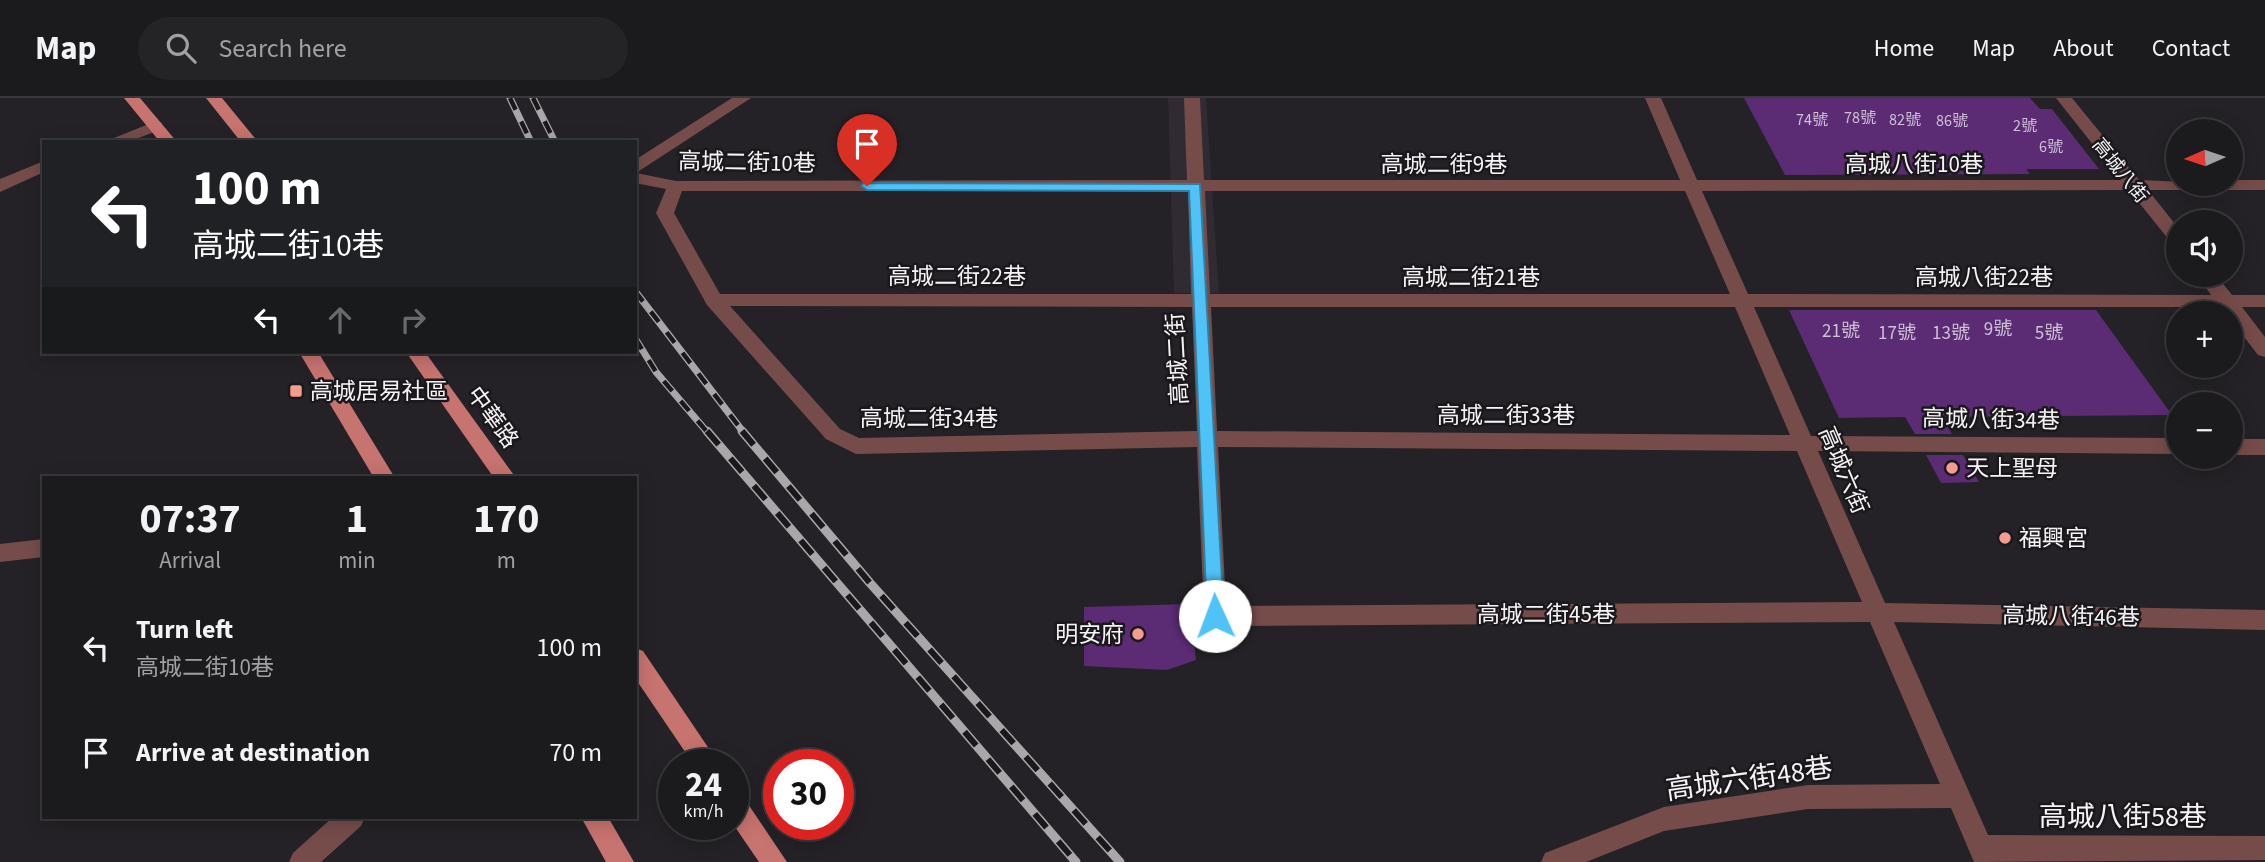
<!DOCTYPE html>
<meta charset="utf-8">
<style>
:root{--surface:#1b1a1c;--page:#242325;--text:#f1f3f6;--muted:#a0a1a3;--line:#39383b}
body{margin:0;font-family:"Source Sans 3","Noto Sans TC",sans-serif;background:var(--page);color:var(--text);height:100vh;display:flex;flex-direction:column;font-size:26px;white-space:nowrap}
*{box-sizing:border-box;margin:0}
p{font-size:23px;color:var(--muted)}
.icon{flex:none;width:38px;height:38px;fill:none;stroke:currentColor;stroke-width:2;stroke-linecap:round;stroke-linejoin:round}
.map{position:relative;flex:1;overflow:hidden}
.panel{position:absolute;left:42px;top:378px;width:595px;height:343px;display:flex;flex-direction:column;background:var(--surface);border-radius:0px;box-shadow:0 4px 18px #0003,0 0 0 2px var(--line)}
.panel>*{flex:none}
.banner{position:absolute;left:42px;top:42px;width:595px;height:214px;border-radius:0px;box-shadow:0 4px 18px #0003,0 0 0 2px var(--line);background:#202124;color:#fff;overflow:hidden}
.needle{width:46px;rotate:267deg}
.tools{position:absolute;left:2166px;top:21px;display:grid;gap:14px}
.tools a{display:grid;place-items:center;width:77px;height:77px;border-radius:50%;background:var(--surface);box-shadow:0 4px 18px #0003,0 0 0 2px var(--line);font-size:35px}
.speed{position:absolute;left:658px;top:651px;display:flex;gap:14px;font-size:35px;font-weight:700;text-align:center}
.speed>*{display:grid;place-content:center;width:91px;height:91px;border-radius:50%;background:var(--surface);box-shadow:0 4px 18px #0003,0 0 0 2px var(--line);line-height:1}
.speed small{font-size:18px;font-weight:400}
.speed .limit{border:10px solid #d22;background:#fff;color:#111}
.pin{position:absolute;display:grid;place-items:center;width:60px;height:60px;color:#fff;margin:-72px -30px;border-radius:50% 50% 50% 0;rotate:-45deg;box-shadow:0 0 7px #0007}
.pin .icon{rotate:45deg}
.me{position:absolute;width:77px;margin:-38px;rotate:358deg;stroke-linejoin:round;filter:drop-shadow(0 0 5px #0008)}
.turn{display:flex;align-items:center;gap:24px;height:147px;padding:0 35px;font-size:32px}
.turn .icon{width:91px;height:91px;stroke-width:2.5}
.turn b{display:block;font-size:49px;line-height:60px}
.lanes{display:flex;align-items:center;height:66px;padding:0 35px;background:#0003;justify-content:center;gap:35px;direction:ltr}
.lanes .off{opacity:.35}
.eta{display:flex;justify-content:space-evenly;align-items:center;height:119px;text-align:center}
.eta b{font-size:42px;font-weight:700;line-height:49px}
ul{padding:0;list-style:none}
li{display:flex;align-items:center;gap:21px;height:105px;padding:0 35px}
li div{flex:1}
li b{display:block;font-size:26px}
li em{font-style:normal}
header{display:flex;align-items:center;gap:42px;box-sizing:border-box;height:98px;padding:0 35px;background:var(--surface);border-bottom:2px solid var(--line)}
header strong{font-size:33px}
nav{display:flex;gap:38px;margin-inline-start:auto;font-size:24px}
.search{width:490px;height:63px;background:var(--page);display:flex;align-items:center;gap:18px;box-sizing:border-box;padding:0 24px;border-radius:38px;color:var(--muted);font-size:26px}
.map>svg:first-child{display:block}
.built{fill:#302a33}
.building{fill:#5b2b74}
.lines{fill:none;stroke-linecap:round;stroke-linejoin:round}
.minor{fill:#764c4a;fill-rule:evenodd}
.major{fill:#c7736f;fill-rule:evenodd}
.rail-far1-casing{stroke:#a9a7aa;stroke-width:7}
.rail-casing{stroke:#a9a7aa;stroke-width:9}
.rail-far1{stroke:#1b181c;stroke-width:4.5;stroke-dasharray:13;stroke-linecap:butt}
.rail{stroke:#1b181c;stroke-width:6;stroke-dasharray:18;stroke-linecap:butt}
.route{fill:#4fc3f7;stroke:#337fa1;stroke-width:2}
.poi-dot{fill:#f59c91;stroke:#1b181c;stroke-width:2.5}
.labels{text-anchor:middle;stroke-width:5;stroke-linejoin:round;paint-order:stroke}
.far-number-label{font-size:16px;fill:#cec1d6}
.far-street-label{font-size:19px;fill:#f5f3f6;stroke:#1b181c}
.number-label{font-size:19px;fill:#cec1d6}
.street-label{font-size:23px;fill:#f5f3f6;stroke:#1b181c}
.poi-label{font-size:23px;fill:#f5f3f6;stroke:#1b181c;text-anchor:start}
.near-street-label{font-size:28px;fill:#f5f3f6;stroke:#1b181c}
</style>
<header>
<strong>Map</strong>
<div class="search"><svg class="icon" aria-label="search" viewBox="0 0 24 24"><circle cx="10" cy="10" r="6"/><path d="M15 15l6 6"/></svg>Search here</div>
<nav><a>Home</a><a>Map</a><a>About</a><a>Contact</a></nav>
</header>
<div class="map">
<svg width="2265" height="764" viewBox="0 0 2265 764">
<rect width="100%" height="100%" fill="#242226"/>
<path class="built" d="M1168,0H1206L1219,195H1174Z"/>
<g class="building">
<path d="M1744,0H2030L2040,11H2052L2099,71H2026L2030,76L1785,77Z"/>
<path d="M1789,212H2096L2172,317L1942,319L1952,336H1915L1905,319L1839,320Z"/>
<path d="M1926,357H1963L1979,384L1941,385Z"/>
<path d="M1189,506L1196,562L1167,572L1084,568V509Z"/>
</g>
<g class="lines">
<g class="minor">
<path d="M732,0H751L636,75L676,83L1187,82L1184,0H1200L1204,82H1680L1645,0H1661L1697,82H2121L2056,0H2072L2139,82L2231,86V82H2265V92H2148L2179,131V149L2173,147L2129,92L1702,93L1748,196L2211,197L2197,177H2216L2232,197H2265V209H2242L2265,239V259L2258,257L2231,222V215H2226L2221,209H1754L1811,338L2179,340V356L1818,353L1885,505L2265,512V532L1894,524L1988,737L2265,738V762L1974,764L1951,710L1808,711L1664,733L1586,764H1541L1545,755L1664,709L1808,687L1940,686L1870,524L1215,528L1207,525L1204,518L1197,349L856,356L826,341L707,207L656,115L666,91L635,85V62ZM682,93H1188L1191,196H720L674,115ZM1205,93H1685L1730,196H1210ZM730,208L1192,209L1197,333L859,340L840,331ZM1211,209H1735L1790,337L1217,333ZM1218,349L1797,353L1862,504L1226,508Z"/>
<path d="M156,23L162,25V31L128,44H104Z"/>
<path d="M44,63V74L0,94V81Z"/>
<rect x="2231" y="341" width="34" height="16"/>
<path d="M44,441V459L0,464V446Z"/>
<path d="M333,719H365L361,728L321,764H289L293,755Z"/>
</g>
<g class="major">
<path d="M124,0H140L177,44H160Z"/>
<path d="M206,0H222L258,44H241Z"/>
<path d="M299,254H318L395,380H374Z"/>
<path d="M406,254H425L516,380H494Z"/>
<path d="M635,550L643,553L720,667H694L635,580Z"/>
<path d="M733,693L742,697L787,764H759L733,726Z"/>
<path d="M581,719H608L634,764H606Z"/>
</g>
<defs>
<g id="rail-far1">
<path d="M510,0L531,44"/>
<path d="M533,0L555,44"/>
<path d="M635,193L744,335"/>
<path d="M635,240L656,274L708,335"/>
</g>
<g id="rail">
<path d="M707,333L1076,764"/>
<path d="M742,333L870,485L1120,764"/>
</g>
</defs>
<use href="#rail-far1" class="rail-far1-casing"/>
<use href="#rail" class="rail-casing"/>
<use href="#rail-far1" class="rail-far1"/>
<use href="#rail" class="rail"/>
</g>
<path class="route" d="M863,85L1200,86L1224,518L1221,524H1209L1207,518L1189,93L867,92L861,88Z"/>
<g class="poi-dot">
<rect x="289" y="286" width="14" height="14" rx="3.5"/>
<circle cx="1952" cy="370" r="7"/>
<circle cx="2005" cy="440" r="7"/>
<circle cx="1138" cy="536" r="7"/>
</g>
<g class="labels">
<g class="far-number-label">
<text x="1860" y="25">78號</text>
<text x="1812" y="27">74號</text>
<text x="1905" y="27">82號</text>
<text x="1952" y="28">86號</text>
<text x="2025" y="33">2號</text>
<text x="2051" y="54">6號</text>
</g>
<g class="far-street-label">
<text transform="translate(2121 72) rotate(51)" y="7">高城八街</text>
</g>
<g class="number-label">
<text x="1998" y="237">9號</text>
<text x="1841" y="239">21號</text>
<text x="1897" y="241">17號</text>
<text x="1951" y="241">13號</text>
<text x="2049" y="241">5號</text>
</g>
<g class="street-label">
<text transform="translate(747 64) rotate(1)" y="8">高城二街10巷</text>
<text x="1444" y="74">高城二街9巷</text>
<text x="1914" y="74">高城八街10巷</text>
<text x="957" y="186">高城二街22巷</text>
<text x="1471" y="187">高城二街21巷</text>
<text x="1984" y="187">高城八街22巷</text>
<text transform="translate(1177 261) rotate(-93)" y="8">高城二街</text>
<text x="1506" y="325">高城二街33巷</text>
<text transform="translate(493 319) rotate(54)" y="8">中華路</text>
<text x="929" y="328">高城二街34巷</text>
<text transform="translate(1991 321) rotate(1)" y="8">高城八街34巷</text>
<text transform="translate(1844 372) rotate(67)" y="8">高城六街</text>
<text x="1546" y="524">高城二街45巷</text>
<text transform="translate(2071 518) rotate(1)" y="8">高城八街46巷</text>
</g>
<g class="poi-label">
<text x="310" y="301">高城居易社區</text>
<text x="1966" y="378">天上聖母</text>
<text x="2019" y="448">福興宮</text>
<text x="1124" y="544" text-anchor="end">明安府</text>
</g>
<g class="near-street-label">
<text transform="translate(1749 680) rotate(-8)" y="10">高城六街48巷</text>
<text x="2123" y="728">高城八街58巷</text>
</g>
</g>
</svg>
<div class="tools">
<a><svg class="needle" viewBox="-14 -14 28 28"><path d="M0-13l5 13h-10z" fill="#e53935"/><path d="M0 13l5-13h-10z" fill="#a0a1a3"/></svg></a>
<a><svg class="icon" aria-label="sound" viewBox="0 0 24 24"><path d="M4 9h4l5-4v14l-5-4H4zM17 9q2 3 0 6"/></svg></a>
<a>+</a>
<a>−</a>
</div>
<div class="speed"><div>24<small>km/h</small></div><div class="limit">30</div></div>
<div class="pin" style="left:867px;top:88px;background:#d93025"><svg class="icon" aria-label="arrive" viewBox="0 0 24 24"><path d="M6 21V4h12l-3 4 3 4H6"/></svg></div>
<svg class="me" style="left:1215px;top:518px" viewBox="-20 -20 40 40"><circle r="19" fill="#fff"/><path d="M0-13L10 11 0 6-10 11z" fill="#4fc3f7"/></svg>
<div class="banner">
<div class="turn"><svg class="icon" aria-label="left" viewBox="0 0 24 24"><path d="M17 20v-9H6M10 6l-5 5 5 5"/></svg><div><b>100 m</b>高城二街10巷</div></div>
<div class="lanes"><svg class="icon" aria-label="left" viewBox="0 0 24 24"><path d="M17 20v-9H6M10 6l-5 5 5 5"/></svg><svg class="icon off" aria-label="ahead" viewBox="0 0 24 24"><path d="M12 20V5M6 11l6-6 6 6"/></svg><svg class="icon off" aria-label="right" viewBox="0 0 24 24"><path d="M7 20v-9h11M14 6l5 5-5 5"/></svg></div>
</div>
<section class="panel">
<div class="eta">
<div><b>07:37</b><p>Arrival</p></div>
<div><b>1</b><p>min</p></div>
<div><b>170</b><p>m</p></div>
</div>
<ul>
<li><svg class="icon" aria-label="left" viewBox="0 0 24 24"><path d="M17 20v-9H6M10 6l-5 5 5 5"/></svg><div><b>Turn left</b><p>高城二街10巷</p></div><em>100 m</em></li>
<li><svg class="icon" aria-label="arrive" viewBox="0 0 24 24"><path d="M6 21V4h12l-3 4 3 4H6"/></svg><div><b>Arrive at destination</b></div><em>70 m</em></li>
</ul>
</section>
</div>
